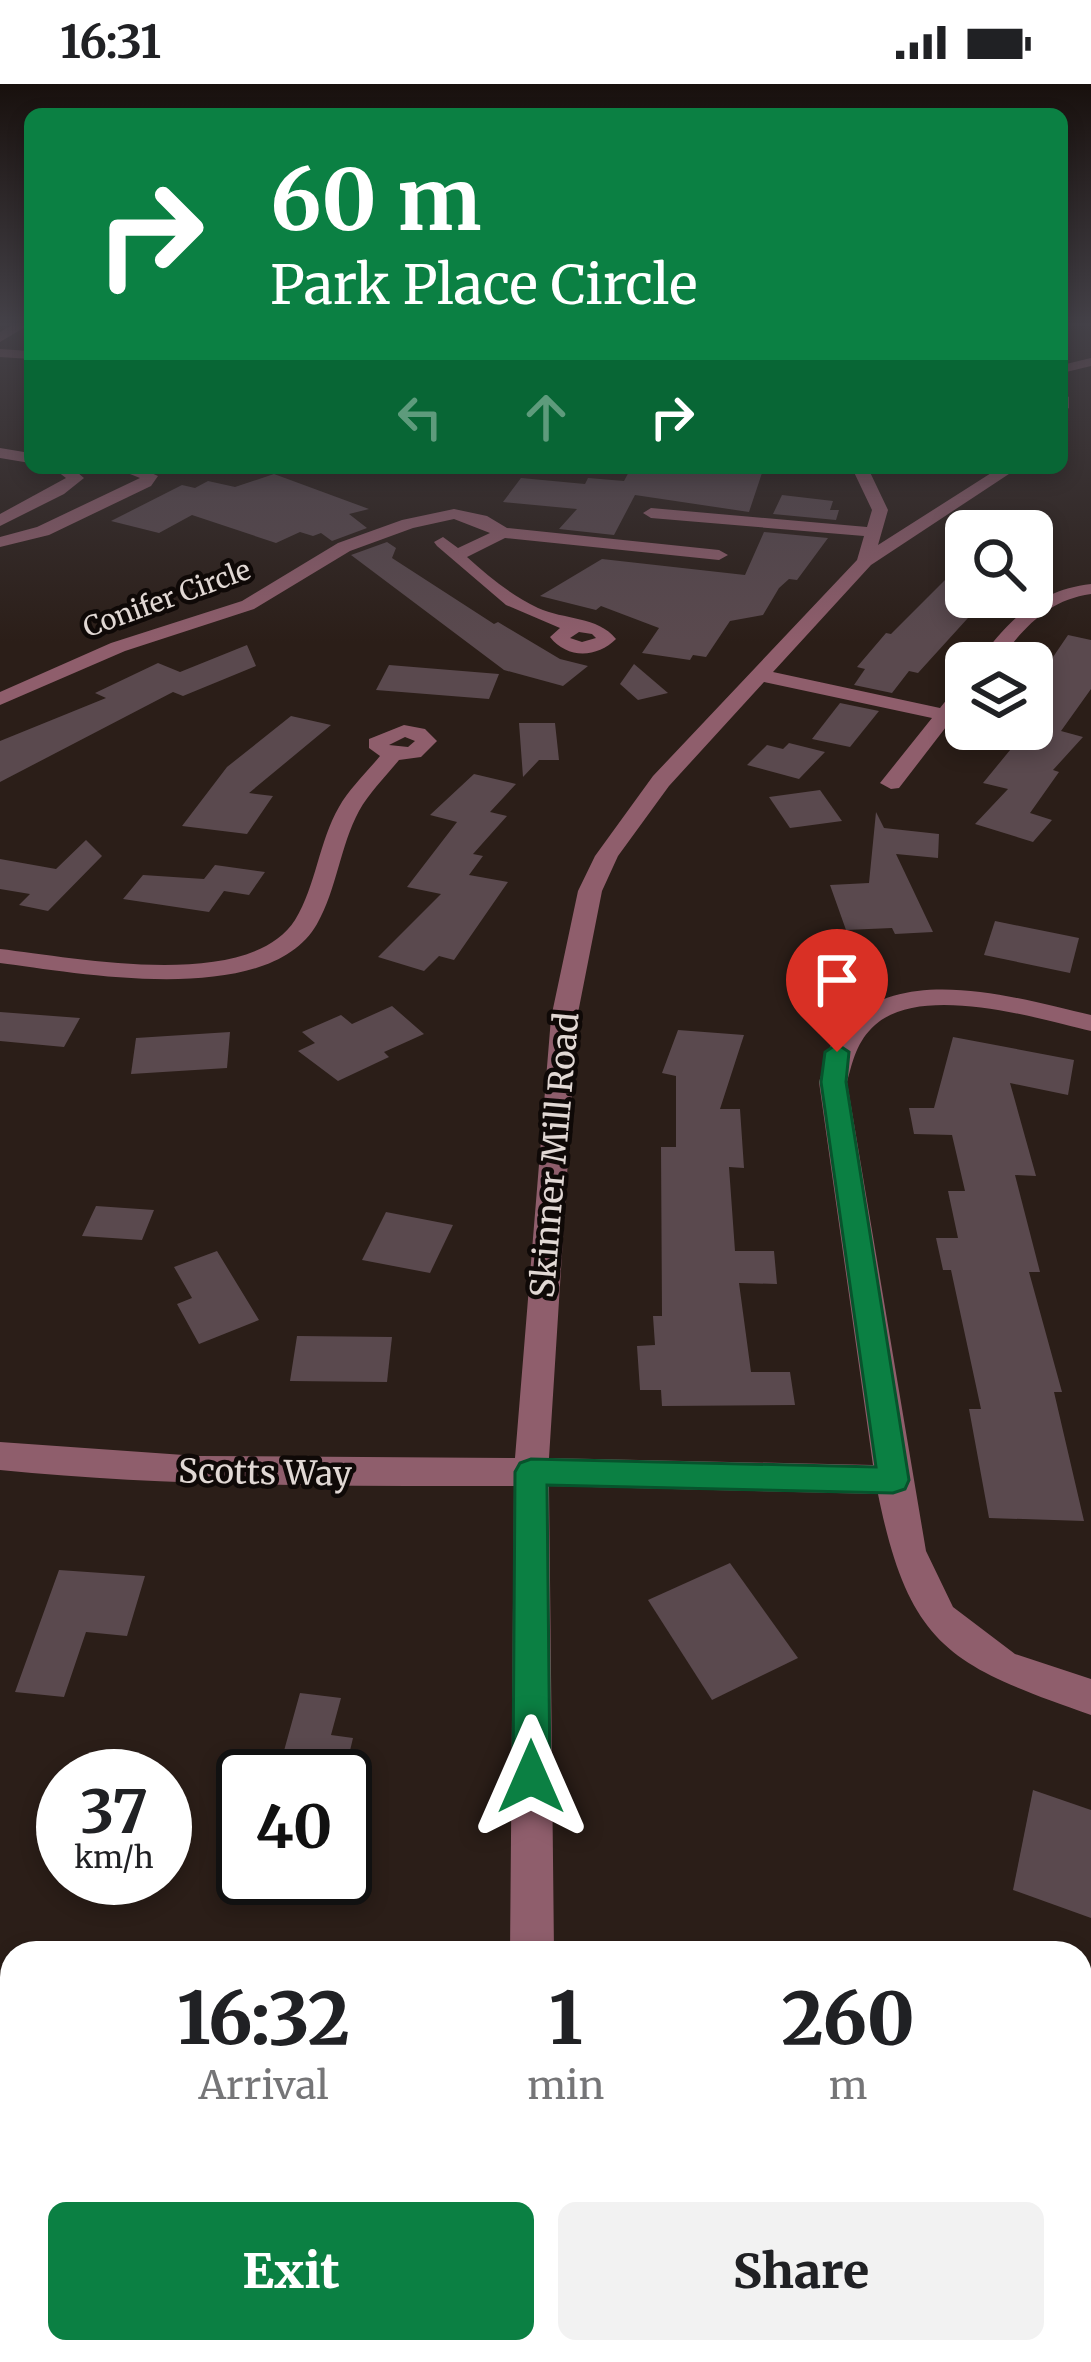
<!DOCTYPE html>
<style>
:root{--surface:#fff;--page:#f2f2f2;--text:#202124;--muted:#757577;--accent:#0b8043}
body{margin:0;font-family:Merriweather,serif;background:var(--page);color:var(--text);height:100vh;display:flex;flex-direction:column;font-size:45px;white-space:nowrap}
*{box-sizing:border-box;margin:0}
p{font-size:39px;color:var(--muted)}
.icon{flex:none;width:66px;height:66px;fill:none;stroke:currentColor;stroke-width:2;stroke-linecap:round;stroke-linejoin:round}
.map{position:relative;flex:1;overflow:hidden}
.drawer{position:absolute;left:0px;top:1857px;width:1092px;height:423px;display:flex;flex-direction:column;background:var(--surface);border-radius:36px 36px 0 0;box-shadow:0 6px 18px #0003}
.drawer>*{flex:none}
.banner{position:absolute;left:24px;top:24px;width:1044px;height:366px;border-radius:18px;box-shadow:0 6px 18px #0003;background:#0b8043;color:#fff;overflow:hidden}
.buttons{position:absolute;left:945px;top:426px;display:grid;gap:24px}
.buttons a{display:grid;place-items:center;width:108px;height:108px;border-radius:18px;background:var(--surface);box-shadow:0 6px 18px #0003;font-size:60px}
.speed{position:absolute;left:36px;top:1665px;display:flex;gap:24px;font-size:60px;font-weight:700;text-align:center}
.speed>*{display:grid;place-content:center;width:156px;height:156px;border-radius:50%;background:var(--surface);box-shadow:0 6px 18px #0003;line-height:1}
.speed small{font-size:30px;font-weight:400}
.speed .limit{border:6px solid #111;border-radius:18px;background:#fff;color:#111}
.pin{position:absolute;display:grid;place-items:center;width:102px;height:102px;color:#fff;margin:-123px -51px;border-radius:50% 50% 50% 0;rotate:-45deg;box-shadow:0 0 12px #0007}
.pin .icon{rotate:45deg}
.me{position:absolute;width:132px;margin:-66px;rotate:0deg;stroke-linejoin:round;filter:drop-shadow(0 0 9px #0008)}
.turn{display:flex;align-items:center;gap:42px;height:252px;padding:0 48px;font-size:54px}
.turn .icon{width:156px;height:156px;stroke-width:2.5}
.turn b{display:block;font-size:84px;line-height:102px}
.lanes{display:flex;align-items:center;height:114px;padding:0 48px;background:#0003;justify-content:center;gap:60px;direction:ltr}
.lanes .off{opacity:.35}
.eta{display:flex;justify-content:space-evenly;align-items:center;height:204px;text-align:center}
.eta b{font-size:72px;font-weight:800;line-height:84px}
.cta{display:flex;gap:24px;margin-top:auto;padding:24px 48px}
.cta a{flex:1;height:138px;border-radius:18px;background:var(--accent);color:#fff;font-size:48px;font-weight:800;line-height:138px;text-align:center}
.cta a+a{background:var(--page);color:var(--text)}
.status{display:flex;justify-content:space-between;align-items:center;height:84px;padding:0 60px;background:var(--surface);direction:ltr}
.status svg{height:33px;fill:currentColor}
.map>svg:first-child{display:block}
.building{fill:#5a494e}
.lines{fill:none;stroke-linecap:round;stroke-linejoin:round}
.minor{fill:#8f5e6c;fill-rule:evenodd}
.route{fill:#0b8043;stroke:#07532c;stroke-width:3}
.labels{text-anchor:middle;stroke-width:9;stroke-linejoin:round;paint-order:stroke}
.far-street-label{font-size:27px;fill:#e1d8d4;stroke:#0f0907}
.street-label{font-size:33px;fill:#e1d8d4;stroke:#0f0907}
</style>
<div class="status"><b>16:31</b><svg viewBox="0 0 49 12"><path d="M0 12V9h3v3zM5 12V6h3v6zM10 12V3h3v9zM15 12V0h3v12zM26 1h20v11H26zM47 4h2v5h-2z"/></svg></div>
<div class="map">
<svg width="1091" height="2278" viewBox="0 0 1091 2278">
<rect width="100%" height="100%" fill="#2b1e18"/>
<g class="building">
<path d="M631,384L729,387L763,386L749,428L635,411L614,451L559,445L577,425L503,418L521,394L585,400L588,394L624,397Z"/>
<path d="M274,390L369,425L349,430L367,444L332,457L321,449L313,452L300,448L276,459L192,431L159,449L111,437L182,401L195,404L208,397L235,403Z"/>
<path d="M782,411L833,417L830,426H839L836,436L773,430Z"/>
<path d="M764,448L828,454L797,496L789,495L779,504L763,531L730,537L706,573L693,571L690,576L642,569L659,544L601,522L596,526L540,512L602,475L745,491Z"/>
<path d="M387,458L396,464L392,474L494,540L498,538L560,575L588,582L563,602L504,586L351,471Z"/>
<path d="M966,475V513H987L918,589L909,587L892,609L854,601L865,585L857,583L886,549L891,550Z"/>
<path d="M1068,551L1091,556V605L1061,647L1083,653L1053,686L1059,688L1030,729L1052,736L1033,758L975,740L1008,705L983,699L1015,660L1009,658L1018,645H1032V604Z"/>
<path d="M247,561L256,582L183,612L173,608L0,698V657L106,614L95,609L158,579L180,588Z"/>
<path d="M634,580L668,609L638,616L620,600Z"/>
<path d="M389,581L499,590L489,615L376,606Z"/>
<path d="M840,619L879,627L850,663L812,655Z"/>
<path d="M291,632L331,641L249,709L273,712L247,750L182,742L227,683Z"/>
<path d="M519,639H555L559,676H539L523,693Z"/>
<path d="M789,659L825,668L799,695L747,681L767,661L783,665Z"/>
<path d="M474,690L516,700L490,728L507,732L473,770L483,772L469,791L508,798L454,876L439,872L424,887L378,873L441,810L407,803L457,738L430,731Z"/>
<path d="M820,706L842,737L790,744L769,713Z"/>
<path d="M876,728L884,744L939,750L938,774L896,770L933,848L895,850L892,844L846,846L830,801L869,799Z"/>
<path d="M86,756L102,772L48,827L19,821L30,810L0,805V775L56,785Z"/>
<path d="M215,781L265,788L249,811L224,807L209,828L123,815L143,791L204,795Z"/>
<path d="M995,837L1079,854L1070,889L984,871Z"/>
<path d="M392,922L424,950L384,968L389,973L338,997L298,967L315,959L302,948L341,931L352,940Z"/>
<path d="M0,928L80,934L64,963L0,957Z"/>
<path d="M678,946L744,951L720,1025H740L744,1084L729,1083L735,1167H774L777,1200L739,1199L751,1288H790L795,1321L662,1322L661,1306H640L637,1262L655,1261L653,1232H662L661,1063H676V992L662,989Z"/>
<path d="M230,948L227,984L131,990L136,954Z"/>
<path d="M953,953L1074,976L1068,1011L1010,999L1036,1092L1015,1091L1040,1188H1029L1062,1308H1054L1084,1437L989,1434L969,1325H981L951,1186H943L936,1154H958L948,1107H965L952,1051L914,1050L909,1024H934Z"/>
<path d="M96,1122L154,1126L142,1156L82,1152Z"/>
<path d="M386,1128L453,1141L430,1189L362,1176Z"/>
<path d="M217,1167L259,1236L199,1260L177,1220L192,1214L174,1183Z"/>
<path d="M297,1252L392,1253L387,1298L290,1297Z"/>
<path d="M730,1479L798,1574L712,1616L648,1516Z"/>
<path d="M59,1486L145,1492L127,1552L86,1548L64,1613L15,1608Z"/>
<path d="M300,1609L341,1614L331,1651L353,1654L344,1692H277Z"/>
<path d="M1033,1706L1091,1726V1834L1013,1806Z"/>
</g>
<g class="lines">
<g class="minor">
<path d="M15,239L30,240L0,258V248Z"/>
<path d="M0,265L30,267V275L0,273Z"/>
<path d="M1091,274V282L1062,289V281Z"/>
<path d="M1062,309L1069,313V324L1062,328Z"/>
<path d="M0,364L30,369V379L0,374Z"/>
<path d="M53,384H72L84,394L64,410L0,442V430L66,394Z"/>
<path d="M115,384H140L158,392L151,402L49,451L0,463V453L37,443L140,394Z"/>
<path d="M852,384H868L888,426L878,461L999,384H1018L871,481L773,588L940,624L959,600L966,598V617L899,704L891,705L880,699L932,634L764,598L669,702L618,772L602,807L577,934L549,1374L873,1381L819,998C824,984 827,966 835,954C889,873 1015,914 1091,931V947C1036,934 922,899 875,941C857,957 853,976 847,998L926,1467L953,1523L1015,1570L1091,1595V1631C951,1582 909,1563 878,1410L549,1402L554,1869H510L514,1402C342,1402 171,1403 0,1386V1358L198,1372L515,1374L551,934L578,807L595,772L653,692L857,476L864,452L651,434L643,429L651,424L867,443L872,426Z"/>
<path d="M454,425L487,432L507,444L719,466L728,471L719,476L505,454L467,473C489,493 511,511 538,524C564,536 598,532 616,555C597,574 567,575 550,553L560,544L506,521L437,462L434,458L443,453L458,464L490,449L454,435L413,444L350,467L254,525L125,567L0,621V608L111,559L242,517L338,459L402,436ZM579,548L592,550L596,554L582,558L570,554Z"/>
<path d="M1091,500V510C1047,516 1023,545 997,579H977C1008,537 1037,506 1091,500Z"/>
<path d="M404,641L425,645L437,657L421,673L399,676C386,692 369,709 359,727C340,762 337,805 317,840C269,925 78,889 0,879V865C72,873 248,909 295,836C316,802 319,757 339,723C349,705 367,688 380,672L369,664V655ZM405,653L415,657L408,663L389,661Z"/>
<path d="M513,2268H565L566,2278H514Z"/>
</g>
</g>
<linearGradient id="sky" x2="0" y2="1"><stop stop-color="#18100d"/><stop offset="0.43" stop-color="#444148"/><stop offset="1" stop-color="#444148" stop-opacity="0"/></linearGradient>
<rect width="1091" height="558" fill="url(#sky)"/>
<path class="route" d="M837,960L849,968L846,998L909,1396L905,1405L893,1409L547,1401L550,1693L544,1705L531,1710L518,1705L513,1693L515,1388L520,1379L531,1375L876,1383L821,998L825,968Z"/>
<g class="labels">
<g class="far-street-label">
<text transform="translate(167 515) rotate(-20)" y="9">Conifer Circle</text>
</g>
<g class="street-label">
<text transform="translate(554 1071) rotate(-85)" y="12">Skinner Mill Road</text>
<text transform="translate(265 1388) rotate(1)" y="12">Scotts Way</text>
</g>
</g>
</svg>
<div class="buttons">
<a><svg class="icon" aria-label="search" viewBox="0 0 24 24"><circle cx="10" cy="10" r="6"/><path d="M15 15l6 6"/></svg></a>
<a><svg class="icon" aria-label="layers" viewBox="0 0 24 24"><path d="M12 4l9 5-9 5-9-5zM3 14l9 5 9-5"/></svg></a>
</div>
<div class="speed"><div>37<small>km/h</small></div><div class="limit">40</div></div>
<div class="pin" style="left:837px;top:968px;background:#d93025"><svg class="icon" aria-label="arrive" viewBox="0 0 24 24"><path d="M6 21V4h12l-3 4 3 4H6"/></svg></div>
<svg class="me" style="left:531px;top:1693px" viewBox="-20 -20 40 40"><path d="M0-17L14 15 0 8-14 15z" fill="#0b8043" stroke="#fff" stroke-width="4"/></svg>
<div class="banner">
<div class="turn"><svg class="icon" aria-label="right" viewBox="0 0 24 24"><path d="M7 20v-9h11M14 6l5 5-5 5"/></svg><div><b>60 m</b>Park Place Circle</div></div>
<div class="lanes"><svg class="icon off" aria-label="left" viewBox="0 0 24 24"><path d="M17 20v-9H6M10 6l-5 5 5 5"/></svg><svg class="icon off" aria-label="ahead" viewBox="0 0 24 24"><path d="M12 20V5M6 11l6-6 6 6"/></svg><svg class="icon" aria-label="right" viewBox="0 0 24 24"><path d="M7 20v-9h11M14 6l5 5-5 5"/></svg></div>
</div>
<section class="drawer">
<div class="eta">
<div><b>16:32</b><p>Arrival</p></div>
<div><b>1</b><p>min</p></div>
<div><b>260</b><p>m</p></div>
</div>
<div class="cta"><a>Exit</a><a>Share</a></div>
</section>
</div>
